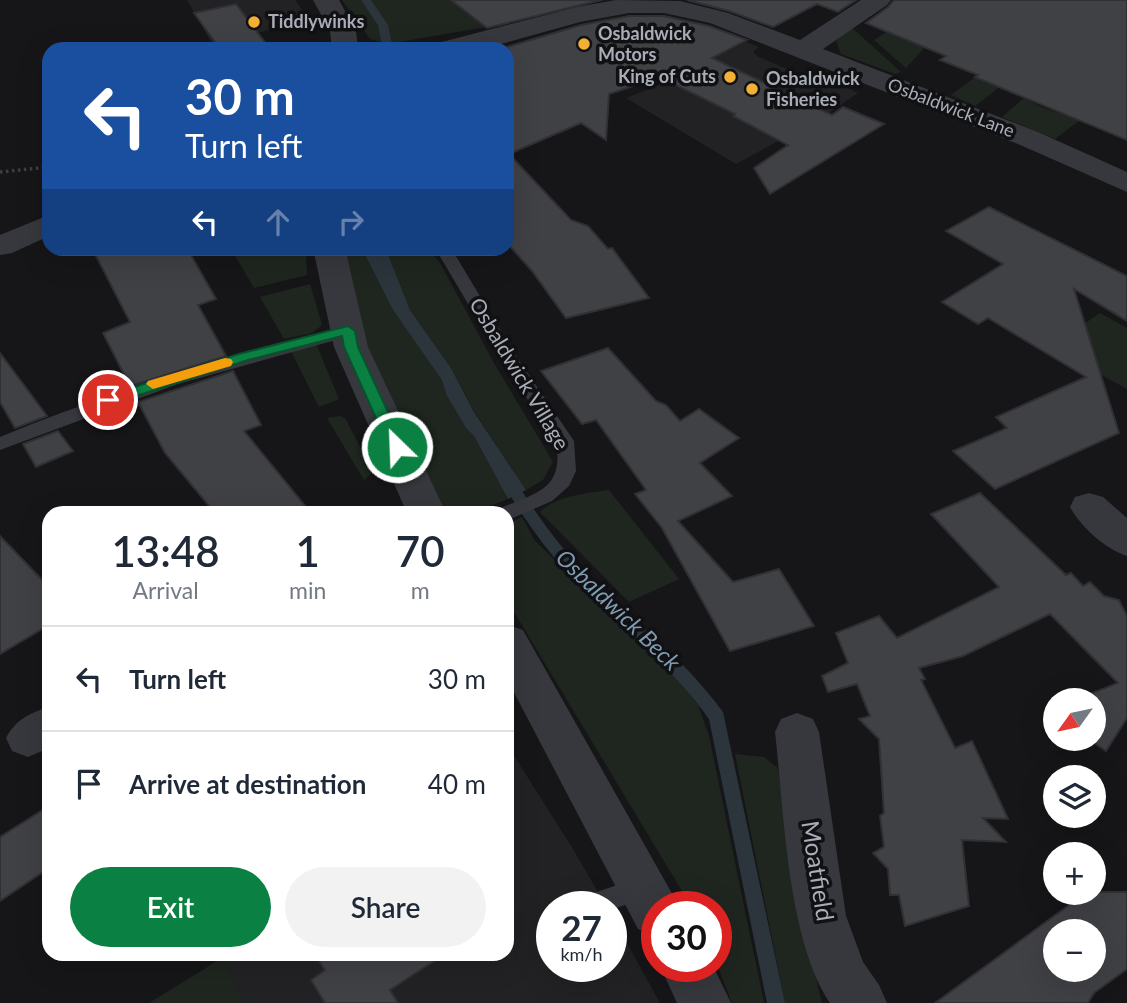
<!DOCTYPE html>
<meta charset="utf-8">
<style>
:root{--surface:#fff;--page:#f2f2f3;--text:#1f2937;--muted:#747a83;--line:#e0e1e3;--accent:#0b8043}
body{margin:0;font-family:Lato,sans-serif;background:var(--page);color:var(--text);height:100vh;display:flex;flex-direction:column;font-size:26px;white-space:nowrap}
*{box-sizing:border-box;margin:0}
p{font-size:23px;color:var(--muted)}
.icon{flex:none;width:38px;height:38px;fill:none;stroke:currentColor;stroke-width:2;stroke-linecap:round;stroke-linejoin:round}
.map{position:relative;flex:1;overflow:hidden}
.panel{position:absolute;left:42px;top:506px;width:472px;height:455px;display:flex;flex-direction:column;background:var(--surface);border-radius:21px;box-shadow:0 7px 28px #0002}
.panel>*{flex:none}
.guide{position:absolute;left:42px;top:42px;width:472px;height:214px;border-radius:21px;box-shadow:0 7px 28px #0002;background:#1a4fa0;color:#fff;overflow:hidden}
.needle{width:46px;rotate:237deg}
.fabs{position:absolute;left:1043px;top:688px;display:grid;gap:14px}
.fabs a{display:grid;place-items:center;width:63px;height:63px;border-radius:50%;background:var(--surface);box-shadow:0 7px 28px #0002;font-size:35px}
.speed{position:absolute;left:536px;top:891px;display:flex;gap:14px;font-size:35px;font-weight:700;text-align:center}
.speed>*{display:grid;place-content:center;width:91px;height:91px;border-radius:50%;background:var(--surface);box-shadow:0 7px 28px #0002;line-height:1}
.speed small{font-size:18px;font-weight:400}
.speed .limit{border:10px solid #d22;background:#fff;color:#111}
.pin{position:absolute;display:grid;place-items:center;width:60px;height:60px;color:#fff;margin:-30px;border:4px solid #fff;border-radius:50%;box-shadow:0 2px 7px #0007}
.me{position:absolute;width:77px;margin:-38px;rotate:336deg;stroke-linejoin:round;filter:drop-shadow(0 0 5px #0008)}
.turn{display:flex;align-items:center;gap:24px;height:147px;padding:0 28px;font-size:32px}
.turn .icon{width:91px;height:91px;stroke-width:2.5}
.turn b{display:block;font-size:49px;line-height:60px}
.lanes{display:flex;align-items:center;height:66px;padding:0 28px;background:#0003;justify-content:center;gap:35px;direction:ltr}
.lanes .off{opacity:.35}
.eta{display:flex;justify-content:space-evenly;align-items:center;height:119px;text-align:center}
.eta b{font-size:42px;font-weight:600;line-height:49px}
.primary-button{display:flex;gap:14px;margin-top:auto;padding:14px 28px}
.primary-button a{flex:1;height:80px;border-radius:42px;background:var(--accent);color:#fff;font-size:28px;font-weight:600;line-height:80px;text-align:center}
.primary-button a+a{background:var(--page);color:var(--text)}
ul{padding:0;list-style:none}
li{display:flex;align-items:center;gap:21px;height:105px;padding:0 28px;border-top:2px solid var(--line)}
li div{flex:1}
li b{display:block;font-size:26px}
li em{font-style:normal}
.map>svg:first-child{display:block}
.built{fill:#222225}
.green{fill:#1e261f}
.water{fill:#2c353c}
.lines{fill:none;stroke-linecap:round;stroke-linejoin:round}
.stream{fill:#2c353c;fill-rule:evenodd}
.building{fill:#404145;stroke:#303034;stroke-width:2;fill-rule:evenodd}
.path{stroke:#3d3f44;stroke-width:3.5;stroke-dasharray:2.5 3.5;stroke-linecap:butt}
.service{fill:#37383d;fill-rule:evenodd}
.minor{fill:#37383d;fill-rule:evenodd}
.route{fill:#0b8043;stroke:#07532c;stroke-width:2}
.slow{fill:#f59e0b}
.poi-dot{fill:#f2b134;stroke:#111113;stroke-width:2.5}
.labels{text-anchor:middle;stroke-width:7;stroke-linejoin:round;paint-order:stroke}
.far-poi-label{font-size:18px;font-weight:bold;fill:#a8adb8;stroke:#111113;text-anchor:start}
.far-street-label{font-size:18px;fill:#a8adb8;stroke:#111113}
.street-label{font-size:21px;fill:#a8adb8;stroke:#111113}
.water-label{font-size:23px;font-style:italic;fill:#7f9bb3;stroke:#111113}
.near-street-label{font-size:24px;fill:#a8adb8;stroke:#111113}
</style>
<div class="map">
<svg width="1127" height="1003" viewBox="0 0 1127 1003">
<rect width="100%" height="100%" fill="#161618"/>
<g class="built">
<path d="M187,0H295L310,22L211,42Z"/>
<path d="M746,42L759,47L753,52L757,56L827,86L842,85L858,93L829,113L736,164L626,98L669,81Z"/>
<path d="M508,746L573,849L606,906H551V966H611V914L660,1003H244L219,954H508Z"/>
</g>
<g class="green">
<path d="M342,0H606L515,22L388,44L370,39Z"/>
<path d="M850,26L901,72L895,74L841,54L836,41Z"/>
<path d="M888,31L902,39L926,46L906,68L874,40Z"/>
<path d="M978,75L1001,86L975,106L951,95Z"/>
<path d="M1024,98L1041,107L1080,120L1055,139L1002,117Z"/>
<path d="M231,249H306L307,275L254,288Z"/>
<path d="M343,249H362L393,310L443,380L447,396L466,428L474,436L508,499L472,513H444L367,353Z"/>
<path d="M386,249H428L440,263L494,363L553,462L543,480L526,490L474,411L451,368L410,310Z"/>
<path d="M310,284L322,325L312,333L284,339L260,297Z"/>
<path d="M1100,313L1127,328V389L1065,355V337Z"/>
<path d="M309,344L317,346L339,399L319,407L290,349Z"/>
<path d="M340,416L345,418L373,472L364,480L327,418Z"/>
<path d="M609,490L679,579L629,602L540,512C555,496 588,493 609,490Z"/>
<path d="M522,517L535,541L673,674L698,705L709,736L764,1003H732L716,962V906H691L508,602V523Z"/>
<path d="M735,754L764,757L778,768L799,907L822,1003H785Z"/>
<path d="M222,958L244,1003H149Z"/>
</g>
<path class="water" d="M362,249H386L410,310L451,368L474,412L526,490L508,499L474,436L466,428L447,396L442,380L393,310Z"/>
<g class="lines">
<g class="stream">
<path d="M361,0H371L388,25L393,49H383L378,25Z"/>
<path d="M508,475L513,477C533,509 554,540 580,567C628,616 682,656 723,712L785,1003H767L709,719C670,664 617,624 571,576C543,547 521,514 501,480Z"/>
</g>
</g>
<g class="building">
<path d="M451,0H601L487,28Z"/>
<path d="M687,0H856L838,12L817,4L773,27L729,11Z"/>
<path d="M894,0H1127V140L975,77L978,75L940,60L946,56L866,23L888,7Z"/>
<path d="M236,4L270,49H220L194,13Z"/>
<path d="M629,16H664L709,26L747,40L712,58L832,115L843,107L884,124L770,194L754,168L788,145L733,116L735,114L660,77L609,94L606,140L581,123L509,154L571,220L588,226L608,249L612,248L649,298L566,318L532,271L508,244V49H500L581,25Z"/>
<path d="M989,207L1127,276V321L1074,289L1119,433L995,489L953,451L1007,428L996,417L1086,377L988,318L978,324L942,302L1003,264L946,231Z"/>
<path d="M92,248H187L216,299L198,305L226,356L130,386L103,333L130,322Z"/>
<path d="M608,348L656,401L666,405L680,421L699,409L739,438L700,463L732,496L678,521L733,582L779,569L814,626L730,651L662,528L635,494L646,490L596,420L582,424L541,371Z"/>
<path d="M0,353L47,416L15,428L0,402Z"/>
<path d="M233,371L261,425L244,431L311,513H215L165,453L138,402Z"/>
<path d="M58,431L73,451L36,467L23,444Z"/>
<path d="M980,493L1066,575L1071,573L1083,586L1090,582L1104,596L1119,600L1127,616V718L1106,751L1087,738H1094V700H1075L1118,683L1050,614L963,656L919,668L925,679L921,680L955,748L972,741L1008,819L983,818L1006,842L962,840L969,906L905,926L899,895H890L888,869L873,853L884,847L880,816L884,813L879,739L859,719L870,716L857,684L828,692L822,676L848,663L836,633L879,616L897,638L999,587L931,514Z"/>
<path d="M0,536L49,587V625L0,654Z"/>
<path d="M49,806V868L0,901V837Z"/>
<path d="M1087,892H1127V969L1094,993L1088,1003H935ZM1055,931H1094V970H1055Z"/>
<path d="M314,954H445L390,990L398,1003H325L311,980L325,970Z"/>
</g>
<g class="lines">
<path class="path" d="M0,172L49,167"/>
<g class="service">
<path d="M435,248H451L516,356L574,441L576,471L569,486L552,501L508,520V513H498L501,508C538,492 564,489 556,442L500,358Z"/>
<path d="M348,326L354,327L356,331L354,335L178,384L0,450V437C113,390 230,356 348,326Z"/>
<path d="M643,876L652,879L655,887L652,895L611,910V906H593L591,901L594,893Z"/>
</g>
<g class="minor">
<path d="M313,0H339L356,31L358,49H332L330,31Z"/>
<path d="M616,0L680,1L728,13L800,40L861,0H891L887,5L823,49L1038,132L1127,172V192L1018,144L710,23L664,13H629L580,22L483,49H434L438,43L577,7Z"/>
<path d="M49,215V236L12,253L0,255V235Z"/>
<path d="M313,248H345L368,347L446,513H407L334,347Z"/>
<path d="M1089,493L1103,497L1127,518V556C1105,549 1081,527 1070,507L1075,497Z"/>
<path d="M508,625L523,630L674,897L678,906H656V936L638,929L508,681Z"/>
<path d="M49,707V748L28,757L12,751L6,738C15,720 30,713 49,707Z"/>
<path d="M797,713L813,719L819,732L846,916L863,962L879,985L887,1003H830C787,939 784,810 775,732L781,719Z"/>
<path d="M660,966H713L731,1003H677Z"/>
</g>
</g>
<path class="route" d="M348,326L355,331L358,347L404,447L402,451L397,452L389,447L344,347L342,336L248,360L108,405L100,400L103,397L239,354Z"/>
<path class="slow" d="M225,358L231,359L233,362L231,366L153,389L146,384L148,381Z"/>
<g class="poi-dot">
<circle cx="254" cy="22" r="7"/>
<circle cx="584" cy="44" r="7"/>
<circle cx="730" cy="77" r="7"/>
<circle cx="752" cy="89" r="7"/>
</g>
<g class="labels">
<g class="far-poi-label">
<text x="268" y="28">Tiddlywinks</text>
<text x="598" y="40">Osbaldwick<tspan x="598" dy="21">Motors</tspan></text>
<text x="716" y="83" text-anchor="end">King of Cuts</text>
<text x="766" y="85">Osbaldwick<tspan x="766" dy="21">Fisheries</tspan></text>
</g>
<g class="far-street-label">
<text transform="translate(951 108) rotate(21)" y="6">Osbaldwick Lane</text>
</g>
<g class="street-label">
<text transform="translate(519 374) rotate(59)" y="7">Osbaldwick Village</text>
</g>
<g class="water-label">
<text transform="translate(618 610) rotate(44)" y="8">Osbaldwick Beck</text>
</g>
<g class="near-street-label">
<text transform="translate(817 871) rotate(81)" y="8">Moatfield</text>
</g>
</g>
</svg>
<div class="fabs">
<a><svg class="needle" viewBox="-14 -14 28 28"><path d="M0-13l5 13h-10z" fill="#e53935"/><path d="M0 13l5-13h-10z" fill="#747a83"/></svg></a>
<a><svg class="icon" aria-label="layers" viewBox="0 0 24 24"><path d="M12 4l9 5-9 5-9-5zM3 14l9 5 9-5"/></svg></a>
<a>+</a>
<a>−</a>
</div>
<div class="speed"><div>27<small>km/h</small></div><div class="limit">30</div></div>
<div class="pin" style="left:108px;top:400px;background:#d93025"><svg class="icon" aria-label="arrive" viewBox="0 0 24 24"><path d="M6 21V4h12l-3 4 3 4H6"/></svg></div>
<svg class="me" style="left:397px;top:447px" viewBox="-20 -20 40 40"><circle r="17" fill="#0b8043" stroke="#fff" stroke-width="3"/><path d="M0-11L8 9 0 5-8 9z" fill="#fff"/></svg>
<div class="guide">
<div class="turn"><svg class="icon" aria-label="left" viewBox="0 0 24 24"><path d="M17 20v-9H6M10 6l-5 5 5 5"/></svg><div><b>30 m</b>Turn left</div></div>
<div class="lanes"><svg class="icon" aria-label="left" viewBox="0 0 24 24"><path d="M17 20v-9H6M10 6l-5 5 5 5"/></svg><svg class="icon off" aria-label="ahead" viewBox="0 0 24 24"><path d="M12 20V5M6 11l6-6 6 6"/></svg><svg class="icon off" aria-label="right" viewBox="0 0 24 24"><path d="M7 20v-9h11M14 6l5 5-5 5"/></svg></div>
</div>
<section class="panel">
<div class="eta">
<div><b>13:48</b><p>Arrival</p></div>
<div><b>1</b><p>min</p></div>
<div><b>70</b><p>m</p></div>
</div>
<ul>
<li><svg class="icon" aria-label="left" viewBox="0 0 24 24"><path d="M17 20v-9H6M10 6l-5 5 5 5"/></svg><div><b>Turn left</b></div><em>30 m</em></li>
<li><svg class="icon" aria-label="arrive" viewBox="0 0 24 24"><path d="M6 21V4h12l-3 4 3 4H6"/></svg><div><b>Arrive at destination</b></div><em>40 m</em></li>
</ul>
<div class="primary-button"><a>Exit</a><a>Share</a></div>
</section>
</div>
